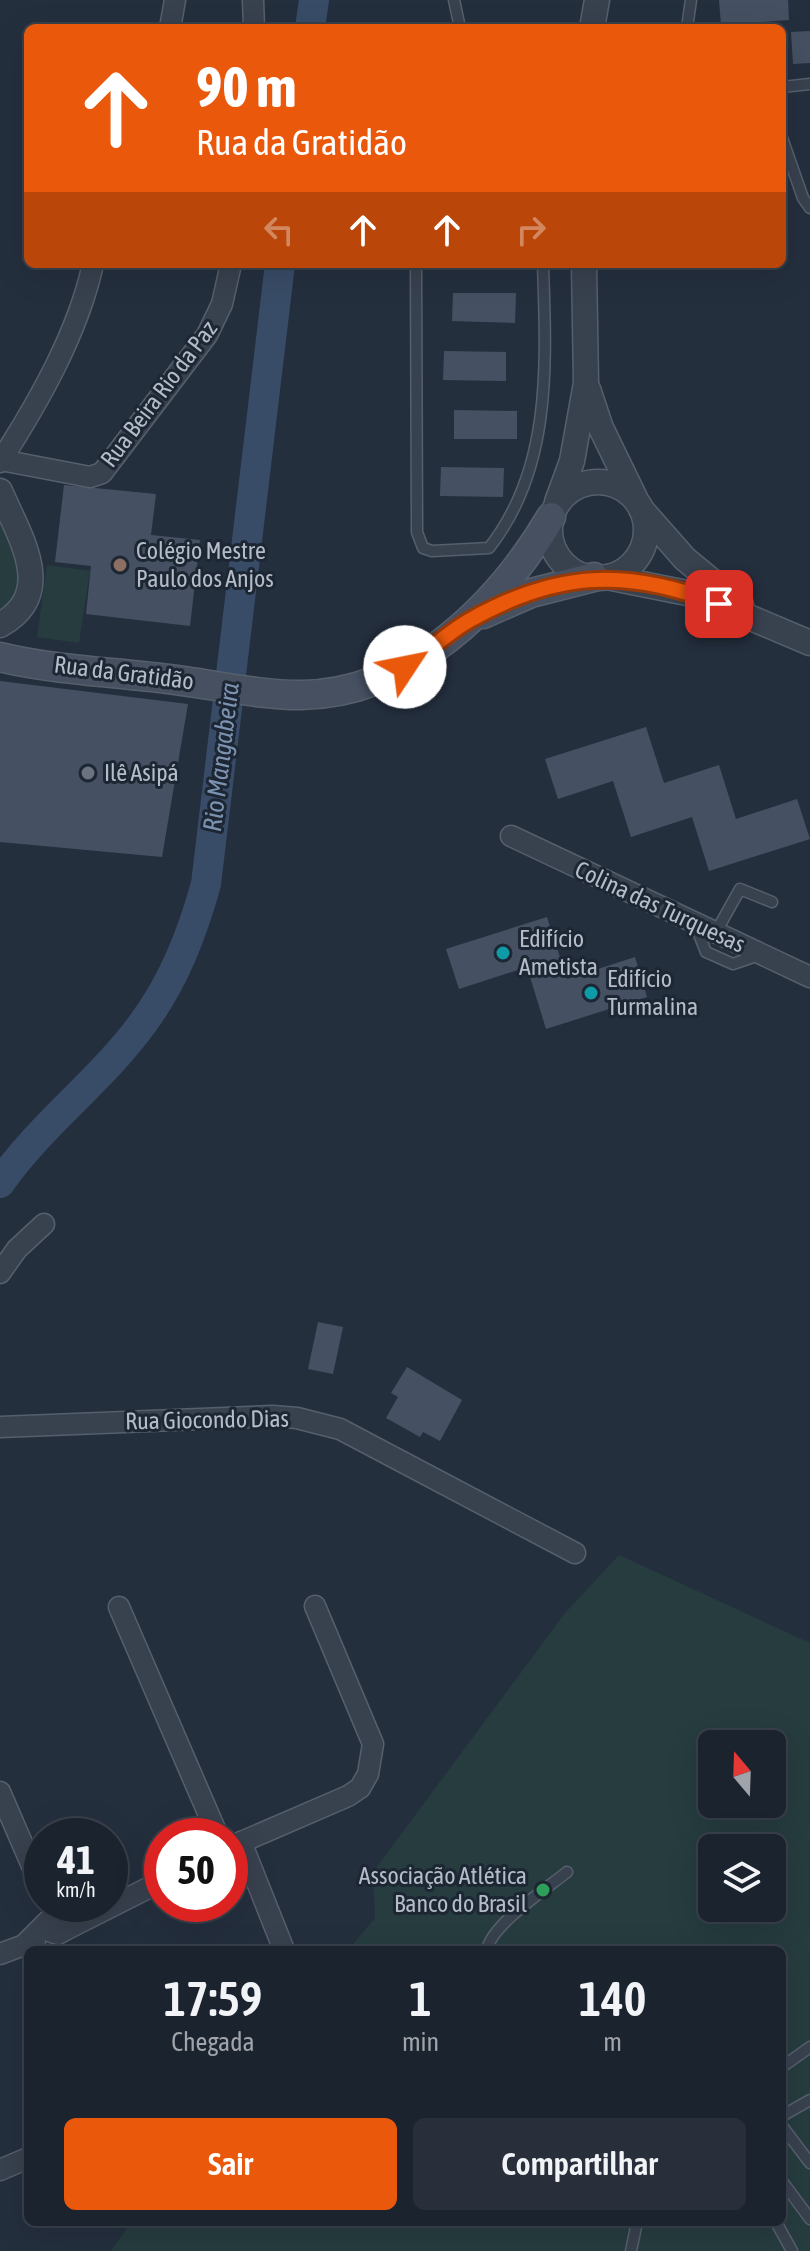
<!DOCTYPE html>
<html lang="pt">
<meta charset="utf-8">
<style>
:root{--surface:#1b232e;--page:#282f3a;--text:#f1f3f6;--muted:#a0a4aa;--line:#39404a;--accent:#ea580c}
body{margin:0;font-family:"Asap Condensed",sans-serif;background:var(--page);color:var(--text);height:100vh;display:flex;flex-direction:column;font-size:30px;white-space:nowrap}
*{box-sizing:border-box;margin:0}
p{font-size:26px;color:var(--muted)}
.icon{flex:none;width:44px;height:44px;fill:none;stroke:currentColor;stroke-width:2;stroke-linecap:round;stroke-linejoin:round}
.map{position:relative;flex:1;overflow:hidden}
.drawer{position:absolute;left:24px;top:1946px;width:762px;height:280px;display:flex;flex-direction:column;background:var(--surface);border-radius:12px;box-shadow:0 8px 32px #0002,0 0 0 2px var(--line)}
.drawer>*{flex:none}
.banner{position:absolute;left:24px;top:24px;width:762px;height:244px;border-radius:12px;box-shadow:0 8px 32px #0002,0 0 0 2px var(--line);background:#ea580c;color:#fff;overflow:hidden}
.needle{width:52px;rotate:341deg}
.controls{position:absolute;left:698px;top:1730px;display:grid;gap:16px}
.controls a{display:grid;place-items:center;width:88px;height:88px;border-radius:12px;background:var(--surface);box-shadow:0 8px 32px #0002,0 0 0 2px var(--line);font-size:40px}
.speed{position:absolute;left:24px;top:1818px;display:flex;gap:16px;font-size:40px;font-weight:700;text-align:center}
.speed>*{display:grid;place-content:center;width:104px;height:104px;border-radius:50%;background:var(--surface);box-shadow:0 8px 32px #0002,0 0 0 2px var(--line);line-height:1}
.speed small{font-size:20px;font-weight:400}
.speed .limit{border:12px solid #d22;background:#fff;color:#111}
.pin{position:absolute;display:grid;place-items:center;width:68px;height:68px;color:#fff;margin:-34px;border-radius:16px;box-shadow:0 4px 12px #0006}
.me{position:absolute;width:88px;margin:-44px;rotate:56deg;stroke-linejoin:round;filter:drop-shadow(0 0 6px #0008)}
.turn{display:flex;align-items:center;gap:28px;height:168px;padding:0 40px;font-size:36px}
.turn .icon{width:104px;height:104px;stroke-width:2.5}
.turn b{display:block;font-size:56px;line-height:68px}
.lanes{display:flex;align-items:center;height:76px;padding:0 40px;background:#0003;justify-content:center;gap:40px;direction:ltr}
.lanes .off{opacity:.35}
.eta{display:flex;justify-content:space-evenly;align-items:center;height:136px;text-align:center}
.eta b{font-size:48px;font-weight:600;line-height:56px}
.action{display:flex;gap:16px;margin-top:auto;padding:16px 40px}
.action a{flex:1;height:92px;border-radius:12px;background:var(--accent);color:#fff;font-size:32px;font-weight:600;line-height:92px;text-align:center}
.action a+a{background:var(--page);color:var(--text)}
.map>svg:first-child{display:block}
.green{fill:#263c3f;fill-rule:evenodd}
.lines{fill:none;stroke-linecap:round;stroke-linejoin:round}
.river{stroke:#394c67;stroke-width:30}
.building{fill:#455162}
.service-casing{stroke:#565f6c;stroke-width:13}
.minor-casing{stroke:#565f6c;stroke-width:23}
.tertiary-casing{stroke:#565f6c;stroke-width:27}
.secondary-casing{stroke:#565f6c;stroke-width:31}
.service{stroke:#38414e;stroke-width:10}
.minor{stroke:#38414e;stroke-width:20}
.tertiary{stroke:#38414e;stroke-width:24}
.secondary{stroke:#465061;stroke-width:28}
.route-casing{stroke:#983908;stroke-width:20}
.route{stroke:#ea580c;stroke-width:14}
.education-dot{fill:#8d6e63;stroke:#1d2633;stroke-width:3}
.worship-dot{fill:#6b7280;stroke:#1d2633;stroke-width:3}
.culture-dot{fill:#0f9aa8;stroke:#1d2633;stroke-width:3}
.leisure-dot{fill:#2e9e5b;stroke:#1d2633;stroke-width:3}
.labels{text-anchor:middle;stroke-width:6;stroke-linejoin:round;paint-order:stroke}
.street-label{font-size:24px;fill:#b4bcc9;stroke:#1d2633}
.poi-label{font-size:24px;fill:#b4bcc9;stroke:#1d2633;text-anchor:start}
.water-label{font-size:26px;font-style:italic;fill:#7c92b1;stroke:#1d2633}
</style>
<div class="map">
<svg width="810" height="2251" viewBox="0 0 810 2251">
<rect width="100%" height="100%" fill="#242f3e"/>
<g class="green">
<path d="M0,513L17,549L21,590L0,617Z"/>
<path d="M47,565L90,571L79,643L37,637Z"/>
<path d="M619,1555L810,1643V2251H111L131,2222H782V1950H348L375,1918L373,1872L565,1613ZM712,1744H772V1804H712ZM712,1848H772V1908H712Z"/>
</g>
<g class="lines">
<g class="river">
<path d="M310,28L314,0"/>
<path d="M0,1183C41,1124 101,1081 143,1023C174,981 192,934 206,884L280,264"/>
</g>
</g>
<g class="building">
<path d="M719,0H788L789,20L721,25Z"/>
<path d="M810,31V63L793,64L791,32Z"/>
<path d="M453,293H516L515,323L452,321Z"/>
<path d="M444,351L506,352V381L443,380Z"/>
<path d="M454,410L517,411V439H454Z"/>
<path d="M441,467L504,468L503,497L440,496Z"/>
<path d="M64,485L156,494L151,535L200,540L190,626L86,614L91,566L55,562Z"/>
<path d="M0,681L188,704L162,857L0,842Z"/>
<path d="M646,727L664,783L719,765L736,819L797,799L810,839L709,871L692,817L631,837L613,781L558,799L545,759Z"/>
<path d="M547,917L567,979L635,957L647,997L546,1029L527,967L459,989L446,949Z"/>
<path d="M318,1322L343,1327L333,1374L308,1369Z"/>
<path d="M407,1367L462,1400L440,1441L423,1432L420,1437L386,1418L398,1397L391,1393Z"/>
</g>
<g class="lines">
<defs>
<g id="service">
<path d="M454,0L460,28"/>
<path d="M687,28L691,0"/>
<path d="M782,87L810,84"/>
<path d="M782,138L803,198L810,208"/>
<path d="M416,264L417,532L423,548L432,551L489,548C553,467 546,361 543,264"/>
<path d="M695,924L706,952L733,964L759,955"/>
<path d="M716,932L740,889L772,902"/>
<path d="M487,1950C491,1925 546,1889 567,1872"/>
<path d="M782,2067L810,2047"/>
<path d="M782,2116L810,2100"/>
<path d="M782,2126L810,2163"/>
<path d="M782,2181L810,2219"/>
<path d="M776,2222L792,2251"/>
<path d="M631,2251L637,2222"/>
</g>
<g id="minor">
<path d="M253,0L254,28"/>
<path d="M170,28L175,0"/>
<path d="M1,460L90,477L102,473L207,335L222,304L231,264"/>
<path d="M0,462C38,403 78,333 93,264"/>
<path d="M511,836L810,977"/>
<path d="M0,1273L17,1249L44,1224"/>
<path d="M0,1427L272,1416L297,1418L340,1429L575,1553"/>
<path d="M119,1607L218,1836"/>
<path d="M0,1792L42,1889"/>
<path d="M241,1842L284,1950"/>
<path d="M230,1847L348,1796L360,1788L368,1774L373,1744L315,1606"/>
<path d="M65,1930L162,1881"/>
<path d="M25,1944L53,1916L63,1917L67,1923L65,1930L58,1934L51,1932L47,1925"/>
<path d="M0,1954L35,1941"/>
<path d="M0,2170L28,2158"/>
</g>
<g id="tertiary">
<path d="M592,28L597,0"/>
<path d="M588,389L601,428L635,498"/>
<circle cx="598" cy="530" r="48"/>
<path d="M0,491C19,536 58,593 0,625"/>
<path d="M557,502L572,461L586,383L584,264"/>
<path d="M641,509L685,559L741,605"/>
<path d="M607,577L697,595L810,643"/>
</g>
<g id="secondary">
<path d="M483,614L531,593L594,577"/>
<path d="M0,657C54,670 113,672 168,679C211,684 257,695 301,695C410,694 499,605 551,517"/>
</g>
</defs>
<use href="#service" class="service-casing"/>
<use href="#minor" class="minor-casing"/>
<use href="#tertiary" class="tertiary-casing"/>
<use href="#secondary" class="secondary-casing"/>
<use href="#service" class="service"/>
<use href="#minor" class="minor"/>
<use href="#tertiary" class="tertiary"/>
<use href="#secondary" class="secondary"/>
</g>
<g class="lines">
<defs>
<path id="route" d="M405,667C427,653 447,633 470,620C557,571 627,568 719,604"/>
</defs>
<use href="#route" class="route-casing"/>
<use href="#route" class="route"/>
</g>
<circle class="education-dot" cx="120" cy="565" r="8"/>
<circle class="worship-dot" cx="88" cy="773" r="8"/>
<g class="culture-dot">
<circle cx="503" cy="953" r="8"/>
<circle cx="591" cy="993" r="8"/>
</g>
<circle class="leisure-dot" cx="543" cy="1890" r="8"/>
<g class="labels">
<g class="street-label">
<text transform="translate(159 394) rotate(-53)" y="8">Rua Beira Rio da Paz</text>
<text transform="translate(124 673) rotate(7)" y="8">Rua da Gratidão</text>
<text transform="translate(660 907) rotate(25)" y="8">Colina das Turquesas</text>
<text transform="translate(207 1420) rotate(-1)" y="8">Rua Giocondo Dias</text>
</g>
<g class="poi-label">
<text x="136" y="559">Colégio Mestre<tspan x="136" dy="28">Paulo dos Anjos</tspan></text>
<text x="104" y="781">Ilê Asipá</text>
<text x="519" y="947">Edifício<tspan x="519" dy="28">Ametista</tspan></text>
<text x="607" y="987">Edifício<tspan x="607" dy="28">Turmalina</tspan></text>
<text x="527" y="1884" text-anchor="end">Associação Atlética<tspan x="527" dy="28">Banco do Brasil</tspan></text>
</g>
<g class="water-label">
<text transform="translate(221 757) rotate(-83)" y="9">Rio Mangabeira</text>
</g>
</g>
</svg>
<div class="controls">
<a><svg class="needle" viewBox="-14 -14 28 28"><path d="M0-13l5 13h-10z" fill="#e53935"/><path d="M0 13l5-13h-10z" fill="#a0a4aa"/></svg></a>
<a><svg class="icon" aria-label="layers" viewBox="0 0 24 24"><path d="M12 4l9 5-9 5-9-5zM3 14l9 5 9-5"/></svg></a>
</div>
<div class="speed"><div>41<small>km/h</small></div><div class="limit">50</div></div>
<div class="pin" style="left:719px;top:604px;background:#d93025"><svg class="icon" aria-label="arrive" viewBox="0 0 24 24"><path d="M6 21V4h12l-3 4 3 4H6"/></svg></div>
<svg class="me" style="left:405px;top:667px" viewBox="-20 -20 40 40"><circle r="19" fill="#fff"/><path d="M0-13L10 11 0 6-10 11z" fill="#ea580c"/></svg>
<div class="banner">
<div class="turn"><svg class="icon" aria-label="ahead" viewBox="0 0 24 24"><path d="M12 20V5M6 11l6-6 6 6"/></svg><div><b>90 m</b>Rua da Gratidão</div></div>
<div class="lanes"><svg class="icon off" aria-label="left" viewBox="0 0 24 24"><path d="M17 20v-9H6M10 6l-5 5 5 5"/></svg><svg class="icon" aria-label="ahead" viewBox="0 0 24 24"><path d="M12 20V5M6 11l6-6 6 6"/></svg><svg class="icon" aria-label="ahead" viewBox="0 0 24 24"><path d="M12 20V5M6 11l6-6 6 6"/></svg><svg class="icon off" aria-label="right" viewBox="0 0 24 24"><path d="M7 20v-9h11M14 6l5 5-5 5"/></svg></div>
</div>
<section class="drawer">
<div class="eta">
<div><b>17:59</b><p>Chegada</p></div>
<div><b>1</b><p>min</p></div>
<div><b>140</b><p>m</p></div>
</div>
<div class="action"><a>Sair</a><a>Compartilhar</a></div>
</section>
</div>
